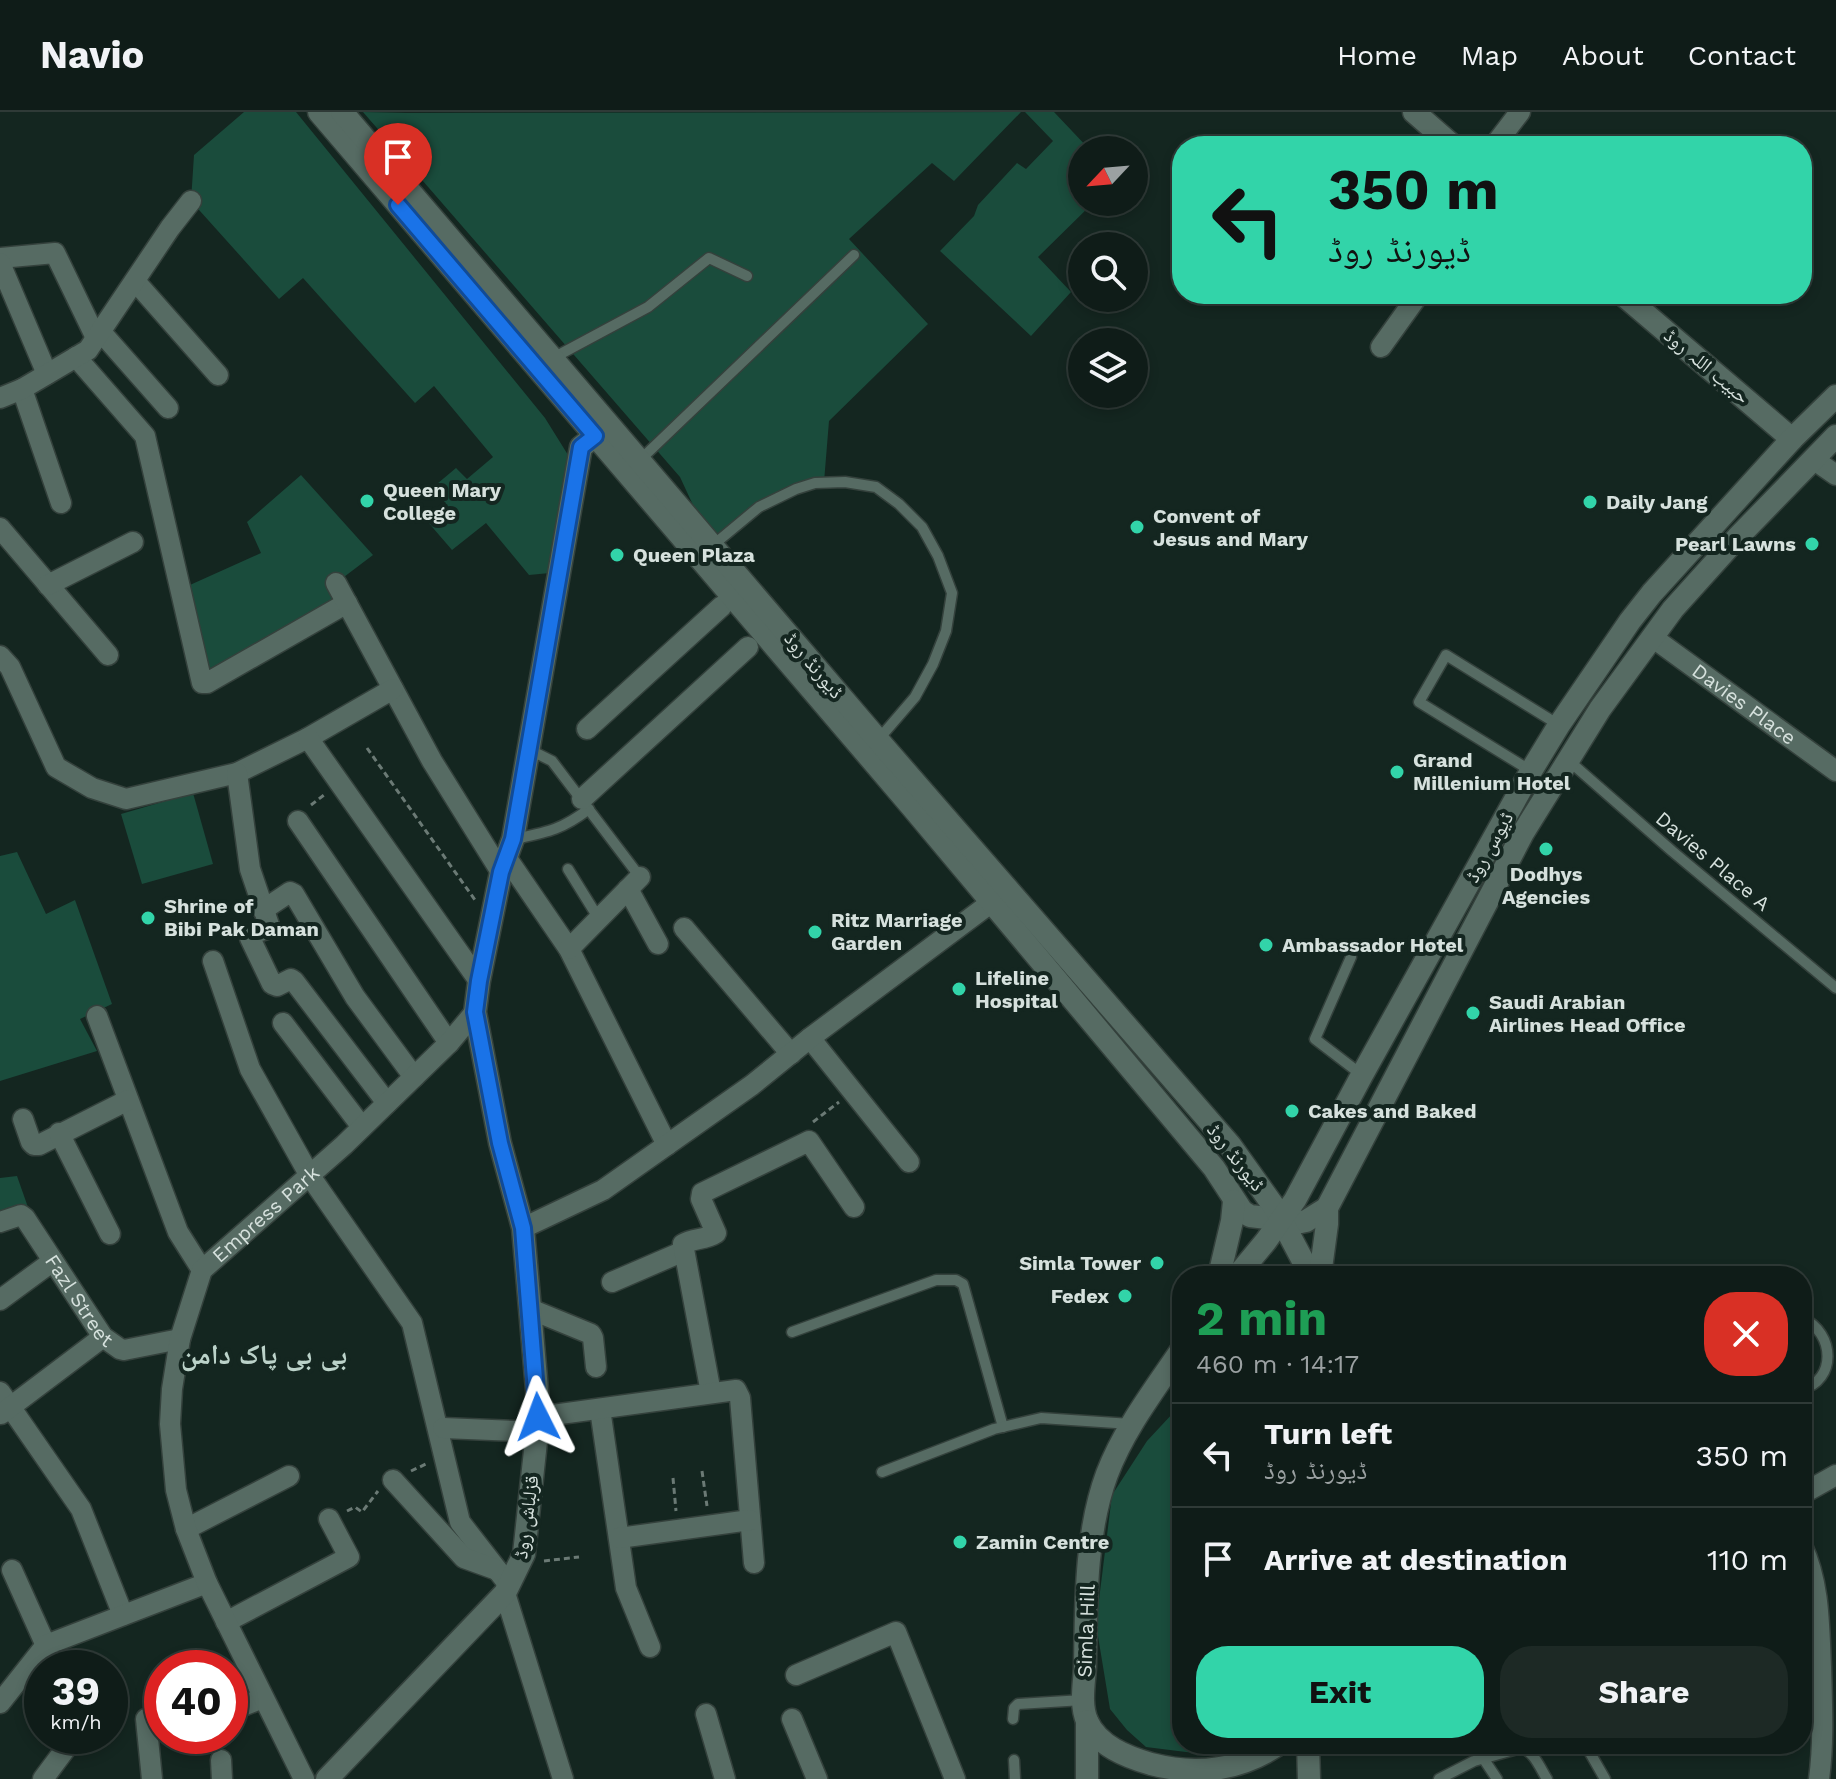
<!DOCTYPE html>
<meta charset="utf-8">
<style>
:root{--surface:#0f1c18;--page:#1d2925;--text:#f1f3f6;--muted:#9ba1a2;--line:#2f3a37;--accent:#32d4a9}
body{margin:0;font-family:"Work Sans","Noto Naskh Arabic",sans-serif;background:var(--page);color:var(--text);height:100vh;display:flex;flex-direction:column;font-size:30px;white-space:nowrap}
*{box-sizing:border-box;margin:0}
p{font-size:26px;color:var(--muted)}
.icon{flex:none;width:44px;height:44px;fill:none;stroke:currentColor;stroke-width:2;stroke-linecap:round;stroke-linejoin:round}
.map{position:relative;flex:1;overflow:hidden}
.panel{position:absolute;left:1172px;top:1154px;width:640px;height:488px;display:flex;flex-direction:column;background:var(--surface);border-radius:32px;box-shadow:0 4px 12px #0003,0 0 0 2px var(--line)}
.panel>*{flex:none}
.top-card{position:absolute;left:1172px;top:24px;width:640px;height:168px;border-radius:32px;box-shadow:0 4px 12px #0003,0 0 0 2px var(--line);background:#32d4a9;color:#111;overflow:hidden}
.needle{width:52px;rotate:244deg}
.tools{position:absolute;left:1068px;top:24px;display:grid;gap:16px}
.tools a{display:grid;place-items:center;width:80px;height:80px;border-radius:50%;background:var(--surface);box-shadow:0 4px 12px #0003,0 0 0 2px var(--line);font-size:40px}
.speed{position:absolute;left:24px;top:1538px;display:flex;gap:16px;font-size:40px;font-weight:700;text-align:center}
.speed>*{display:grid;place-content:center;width:104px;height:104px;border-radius:50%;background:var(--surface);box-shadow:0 4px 12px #0003,0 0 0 2px var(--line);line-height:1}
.speed small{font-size:20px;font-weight:400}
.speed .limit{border:12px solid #d22;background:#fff;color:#111}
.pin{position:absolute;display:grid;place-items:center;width:68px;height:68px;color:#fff;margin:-82px -34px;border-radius:50% 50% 50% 0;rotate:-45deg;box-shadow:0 0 8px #0007}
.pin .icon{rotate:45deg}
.me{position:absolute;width:88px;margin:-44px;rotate:357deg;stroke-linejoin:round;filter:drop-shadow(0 0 6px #0008)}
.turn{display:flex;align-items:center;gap:28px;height:168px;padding:0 24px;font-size:36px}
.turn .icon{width:104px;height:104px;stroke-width:2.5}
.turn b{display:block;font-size:56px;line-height:68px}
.round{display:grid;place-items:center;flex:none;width:84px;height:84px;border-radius:32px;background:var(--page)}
.headline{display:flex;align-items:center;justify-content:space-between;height:136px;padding:0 24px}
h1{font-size:48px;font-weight:700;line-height:60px;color:#1e9e55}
.button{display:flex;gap:16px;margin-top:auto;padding:16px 24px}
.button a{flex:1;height:92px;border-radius:32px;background:var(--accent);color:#111;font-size:32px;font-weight:700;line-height:92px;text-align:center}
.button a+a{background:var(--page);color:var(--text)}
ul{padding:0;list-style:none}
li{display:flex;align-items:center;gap:24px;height:104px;padding:0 24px;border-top:2px solid var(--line)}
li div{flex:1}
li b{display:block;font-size:30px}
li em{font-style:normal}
header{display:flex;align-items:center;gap:48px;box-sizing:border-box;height:112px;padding:0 40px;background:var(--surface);border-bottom:2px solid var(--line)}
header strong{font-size:38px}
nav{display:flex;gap:44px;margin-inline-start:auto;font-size:28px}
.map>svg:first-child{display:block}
.green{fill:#1a4c3c}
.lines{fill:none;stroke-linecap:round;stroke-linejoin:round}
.service-casing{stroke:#34413c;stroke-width:13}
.minor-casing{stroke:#34413c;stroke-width:23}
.tertiary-casing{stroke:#34413c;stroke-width:25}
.secondary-casing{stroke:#34413c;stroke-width:25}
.path{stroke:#6b7a75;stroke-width:3;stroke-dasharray:6 4;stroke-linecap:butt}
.service{stroke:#566b63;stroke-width:10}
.minor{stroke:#566b63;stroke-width:20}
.tertiary{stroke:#566b63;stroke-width:22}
.secondary{stroke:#566b63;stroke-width:22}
.route-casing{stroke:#114b97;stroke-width:20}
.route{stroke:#1a73e8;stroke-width:14}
.poi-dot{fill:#32d4a9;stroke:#142620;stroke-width:3}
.labels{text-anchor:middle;stroke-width:8;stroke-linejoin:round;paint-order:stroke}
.street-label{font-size:20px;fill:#d6e1dd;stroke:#142620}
.poi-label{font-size:20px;font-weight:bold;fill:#d6e1dd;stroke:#142620;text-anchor:start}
.district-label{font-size:28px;font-weight:bold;fill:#bbd2c9;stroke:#142620}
</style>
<header>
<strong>Navio</strong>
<nav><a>Home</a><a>Map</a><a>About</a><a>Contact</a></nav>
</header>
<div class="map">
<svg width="1836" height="1667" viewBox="0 0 1836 1667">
<rect width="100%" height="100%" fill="#142620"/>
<g class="green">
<path d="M244,0H296L545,306L578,359L560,460L529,463L486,411L452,438L427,409L446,391L431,377L456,356L467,367L493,345L434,274L415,291L303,166L279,187L191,89L194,43Z"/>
<path d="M363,0L407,1L1021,0L954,69L932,51L849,127L928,212L829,309L824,370L789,380L712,434L680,365Z"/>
<path d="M1025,0H1054L1090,38H1082V90H1094L1038,145L1071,180L1031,224L940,139L974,104L978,93L1017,51L1026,57L1053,29Z"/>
<path d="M301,363L373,443L336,471L347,491L207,571L181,477L261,441L247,410Z"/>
<path d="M193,681L213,752L142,772L121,702Z"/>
<path d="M17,740L46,802L75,788L112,892L80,907L97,939L0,969V744Z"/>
<path d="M17,1064L30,1101L0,1110V1066Z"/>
<path d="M1174,1300L1182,1304V1632H1216L1194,1641L1146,1635L1127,1618L1110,1597L1096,1512L1112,1383L1147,1329Z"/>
</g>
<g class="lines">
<defs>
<g id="service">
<path d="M553,246L648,195L709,146L747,164"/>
<path d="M639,349L854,143"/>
<path d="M712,434L759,395L796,377L815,371L845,370L876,375L899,392L922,415L938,444L952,481L946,519L933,552L915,585L878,628"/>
<path d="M528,637L552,649L640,765"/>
<path d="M1568,648L1672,739L1836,876"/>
<path d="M1531,659L1419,590L1446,543L1559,613"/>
<path d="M515,727C548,720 561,718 589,697"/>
<path d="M568,757L599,807"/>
<path d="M1351,845L1315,927L1362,963"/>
<path d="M1802,1206C1836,1221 1836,1269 1802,1277"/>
<path d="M792,1220L936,1168H956L963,1172L1003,1315"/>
<path d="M882,1360L994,1317L1041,1306L1131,1312"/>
<path d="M1013,1607L1014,1596L1018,1592L1083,1588"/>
<path d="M1585,1632L1605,1667"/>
<path d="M1483,1646L1497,1667"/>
<path d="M1014,1648L1015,1667"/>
<path d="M1439,1667L1474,1649L1521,1636C1534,1639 1540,1656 1547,1667"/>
</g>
<g id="minor">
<path d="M1494,34L1520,0"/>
<path d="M0,146L55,141L96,226"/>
<path d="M0,151L47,262"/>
<path d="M135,169L218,263"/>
<path d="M101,220L168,296"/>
<path d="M1381,235L1419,182"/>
<path d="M76,245L145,324L202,571H207L347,491"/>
<path d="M22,277L61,391"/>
<path d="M0,286L22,277L88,238L170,116L191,89"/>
<path d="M1813,347L1836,363"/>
<path d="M0,416L108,543"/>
<path d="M336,471L432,649L501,760"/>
<path d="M48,473L133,430"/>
<path id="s1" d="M1652,525L1836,659"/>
<path d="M0,544L10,555L56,655L92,676L126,687L237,661L308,626L393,577"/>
<path d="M587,617L722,494"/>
<path d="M308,626L479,869"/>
<path d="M237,661L250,757L270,816L251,822L250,826L272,872L277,874L291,867L294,869L387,991"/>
<path d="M582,687L748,535"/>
<path d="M298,709L449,931"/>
<path d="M506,745L569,837L667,1033"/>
<path d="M628,777L658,832"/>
<path d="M263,798L290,780L294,782L355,885L414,965"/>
<path d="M684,816L791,942"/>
<path d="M569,837L640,765"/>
<path d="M213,849L250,957L310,1064L412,1211L460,1410L509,1473"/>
<path d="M97,904L178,1120L202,1158"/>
<path d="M283,911L362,1015"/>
<path d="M810,926L909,1050"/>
<path d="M23,1007L31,1030L34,1033H39L128,988"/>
<path d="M59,1021L110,1122"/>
<path id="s2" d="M0,1110L21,1103L25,1106L103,1225L120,1237L124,1238L180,1227"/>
<path d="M523,1116L603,1078L752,973L810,926L992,790"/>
<path d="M612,1170L684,1139"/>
<path d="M0,1188L53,1149"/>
<path d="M530,1197L591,1222L593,1226L596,1255"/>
<path d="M0,1280L81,1397L123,1503"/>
<path d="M711,1281L683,1132C693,1126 706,1128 716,1121L701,1087L702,1081L809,1029L854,1095"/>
<path d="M600,1297L626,1476L650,1535"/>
<path d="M1,1302L103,1225"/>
<path d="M538,1305L736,1278L740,1286L754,1451"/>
<path d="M443,1316L537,1320"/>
<path d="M393,1368L464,1446L497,1458"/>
<path d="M1802,1382L1836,1363"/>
<path d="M186,1417L289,1364"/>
<path d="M619,1426L750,1408"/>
<path d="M1802,1434C1820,1472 1819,1514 1821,1555C1822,1593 1824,1630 1819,1667"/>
<path d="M12,1458L56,1556"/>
<path d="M505,1481L563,1667"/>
<path d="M226,1510L349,1445L329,1407"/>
<path d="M796,1563L896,1520L955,1667"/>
<path d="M0,1591L46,1533L207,1471"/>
<path d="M230,1599L263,1586"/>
<path d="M706,1602L725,1667"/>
<path d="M146,1607L152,1667"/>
<path d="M792,1607L817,1667"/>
<path d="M221,1648L222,1667"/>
<path d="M43,1667L75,1624"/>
<path id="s3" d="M304,1667L207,1471L186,1417L176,1378L170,1312L172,1277L180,1227L202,1158L344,1033L449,931L475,900"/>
</g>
<g id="tertiary">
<path d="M1414,0L1453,34"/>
<path d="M1622,182L1792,327"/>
<path d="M327,1667L505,1481L524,1442L539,1301L523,1116L500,1031L475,900L479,869L501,760L513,727L581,335L595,324"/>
</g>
<g id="secondary">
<path d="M319,0L912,695L1214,1056L1242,1099L1250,1104L1301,1110L1306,1109L1327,1096"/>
<path d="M342,0L878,628L1230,1033L1275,1096L1311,1164"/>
<path d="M1219,1164L1232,1109L1234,1089"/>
<path d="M1237,1164L1266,1129L1295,1088L1362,963L1531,659L1559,613L1630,509L1652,481L1792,327L1836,284"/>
<path d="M1320,1164L1327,1112V1096L1523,721L1600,597L1673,497L1737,426L1836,324"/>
<path d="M1182,1237C1155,1277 1124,1317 1107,1362C1085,1421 1086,1493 1085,1555C1084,1573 1080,1592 1087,1609C1098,1634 1127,1645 1151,1652C1197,1664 1239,1659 1279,1632"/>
<path d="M1087,1609V1667"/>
<path d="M1308,1632L1309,1667"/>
</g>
</defs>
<use href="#service" class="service-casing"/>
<use href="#minor" class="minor-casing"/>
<use href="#tertiary" class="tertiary-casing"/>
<use href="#secondary" class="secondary-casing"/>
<g class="path">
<path d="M367,636L475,788"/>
<path d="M311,693L324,683"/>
<path d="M813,1010L839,990"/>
<path d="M411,1359L426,1352"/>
<path d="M702,1359L707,1394"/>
<path d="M673,1366L676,1399"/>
<path d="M347,1399L355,1395L362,1400L378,1379"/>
<path d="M544,1449L579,1445"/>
</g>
<use href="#service" class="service"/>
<use href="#minor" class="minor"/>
<use href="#tertiary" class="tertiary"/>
<use href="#secondary" class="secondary"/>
</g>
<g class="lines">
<defs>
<path id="route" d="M398,93L595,324L581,335L513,727L501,760L479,869L475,900L500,1031L523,1116L538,1305"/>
</defs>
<use href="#route" class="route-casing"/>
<use href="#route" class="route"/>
</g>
<g class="poi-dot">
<circle cx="367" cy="389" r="8"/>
<circle cx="1590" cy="390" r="8"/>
<circle cx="1137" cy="415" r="8"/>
<circle cx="1812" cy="432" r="8"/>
<circle cx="617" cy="443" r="8"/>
<circle cx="1397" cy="660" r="8"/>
<circle cx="1546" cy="737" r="8"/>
<circle cx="148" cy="806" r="8"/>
<circle cx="815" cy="820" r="8"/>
<circle cx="1266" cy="833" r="8"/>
<circle cx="959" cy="877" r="8"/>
<circle cx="1473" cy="901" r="8"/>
<circle cx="1292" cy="999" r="8"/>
<circle cx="1157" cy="1151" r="8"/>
<circle cx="1125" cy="1184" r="8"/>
<circle cx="960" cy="1430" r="8"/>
</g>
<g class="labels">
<g class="street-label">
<text transform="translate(1707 254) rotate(40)" y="7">حبیب اللہ روڈ</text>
<text transform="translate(814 553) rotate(50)" y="7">ڈیورنڈ روڈ</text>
<text dy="7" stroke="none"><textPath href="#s1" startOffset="114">Davies Place</textPath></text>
<text transform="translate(1489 735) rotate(-61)" y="7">ڈیوس روڈ</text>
<text transform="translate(1713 749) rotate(40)" y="7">Davies Place A</text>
<text transform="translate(1236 1045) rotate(52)" y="7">ڈیورنڈ روڈ</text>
<text dy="7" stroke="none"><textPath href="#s3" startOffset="626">Empress Park</textPath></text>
<text dy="7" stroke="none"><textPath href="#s2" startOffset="126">Fazl Street</textPath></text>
<text transform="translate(526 1405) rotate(-82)" y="7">قزلباش روڈ</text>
<text transform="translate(1086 1519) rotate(-88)" y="7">Simla Hill</text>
</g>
<g class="poi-label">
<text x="383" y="385">Queen Mary<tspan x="383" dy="23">College</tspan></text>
<text x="1606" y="397">Daily Jang</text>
<text x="1153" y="411">Convent of<tspan x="1153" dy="23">Jesus and Mary</tspan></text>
<text x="1796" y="439" text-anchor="end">Pearl Lawns</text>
<text x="633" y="450">Queen Plaza</text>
<text x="1413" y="655">Grand<tspan x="1413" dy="23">Millenium Hotel</tspan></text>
<text x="1546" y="769" text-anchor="middle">Dodhys<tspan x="1546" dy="23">Agencies</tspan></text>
<text x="164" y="801">Shrine of<tspan x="164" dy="23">Bibi Pak Daman</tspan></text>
<text x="831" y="815">Ritz Marriage<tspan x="831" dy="23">Garden</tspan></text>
<text x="1282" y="840">Ambassador Hotel</text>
<text x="975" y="873">Lifeline<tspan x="975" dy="23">Hospital</tspan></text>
<text x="1489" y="897">Saudi Arabian<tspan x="1489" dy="23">Airlines Head Office</tspan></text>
<text x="1308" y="1006">Cakes and Baked</text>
<text x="1141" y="1158" text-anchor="end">Simla Tower</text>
<text x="1109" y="1191" text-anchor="end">Fedex</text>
<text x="976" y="1437">Zamin Centre</text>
</g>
<g class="district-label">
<text x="264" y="1252">بی بی پاک دامن</text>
</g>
</g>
</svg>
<div class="tools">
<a><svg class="needle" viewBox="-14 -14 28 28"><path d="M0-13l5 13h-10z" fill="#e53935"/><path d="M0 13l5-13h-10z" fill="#9ba1a2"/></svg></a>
<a><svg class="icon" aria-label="search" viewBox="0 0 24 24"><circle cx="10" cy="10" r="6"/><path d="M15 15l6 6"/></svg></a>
<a><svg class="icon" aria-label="layers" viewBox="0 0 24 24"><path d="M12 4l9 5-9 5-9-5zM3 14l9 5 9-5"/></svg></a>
</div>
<div class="speed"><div>39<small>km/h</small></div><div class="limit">40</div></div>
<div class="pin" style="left:398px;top:93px;background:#d93025"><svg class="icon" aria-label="arrive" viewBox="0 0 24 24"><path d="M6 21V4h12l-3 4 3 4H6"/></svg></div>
<svg class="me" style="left:538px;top:1305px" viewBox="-20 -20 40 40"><path d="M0-17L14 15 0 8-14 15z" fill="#1a73e8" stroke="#fff" stroke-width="4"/></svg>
<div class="top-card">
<div class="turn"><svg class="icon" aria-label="left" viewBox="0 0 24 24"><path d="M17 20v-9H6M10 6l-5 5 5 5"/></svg><div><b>350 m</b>ڈیورنڈ روڈ</div></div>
</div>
<section class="panel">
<div class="headline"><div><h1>2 min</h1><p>460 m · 14:17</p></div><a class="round" style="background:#d93025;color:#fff"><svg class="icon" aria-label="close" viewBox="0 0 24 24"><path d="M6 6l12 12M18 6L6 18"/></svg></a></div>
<ul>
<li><svg class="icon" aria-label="left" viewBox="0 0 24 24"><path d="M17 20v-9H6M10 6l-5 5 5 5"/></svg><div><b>Turn left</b><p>ڈیورنڈ روڈ</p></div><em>350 m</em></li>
<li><svg class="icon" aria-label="arrive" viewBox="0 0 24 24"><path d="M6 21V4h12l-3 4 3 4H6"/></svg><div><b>Arrive at destination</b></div><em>110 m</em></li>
</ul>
<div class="button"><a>Exit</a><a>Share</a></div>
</section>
</div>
